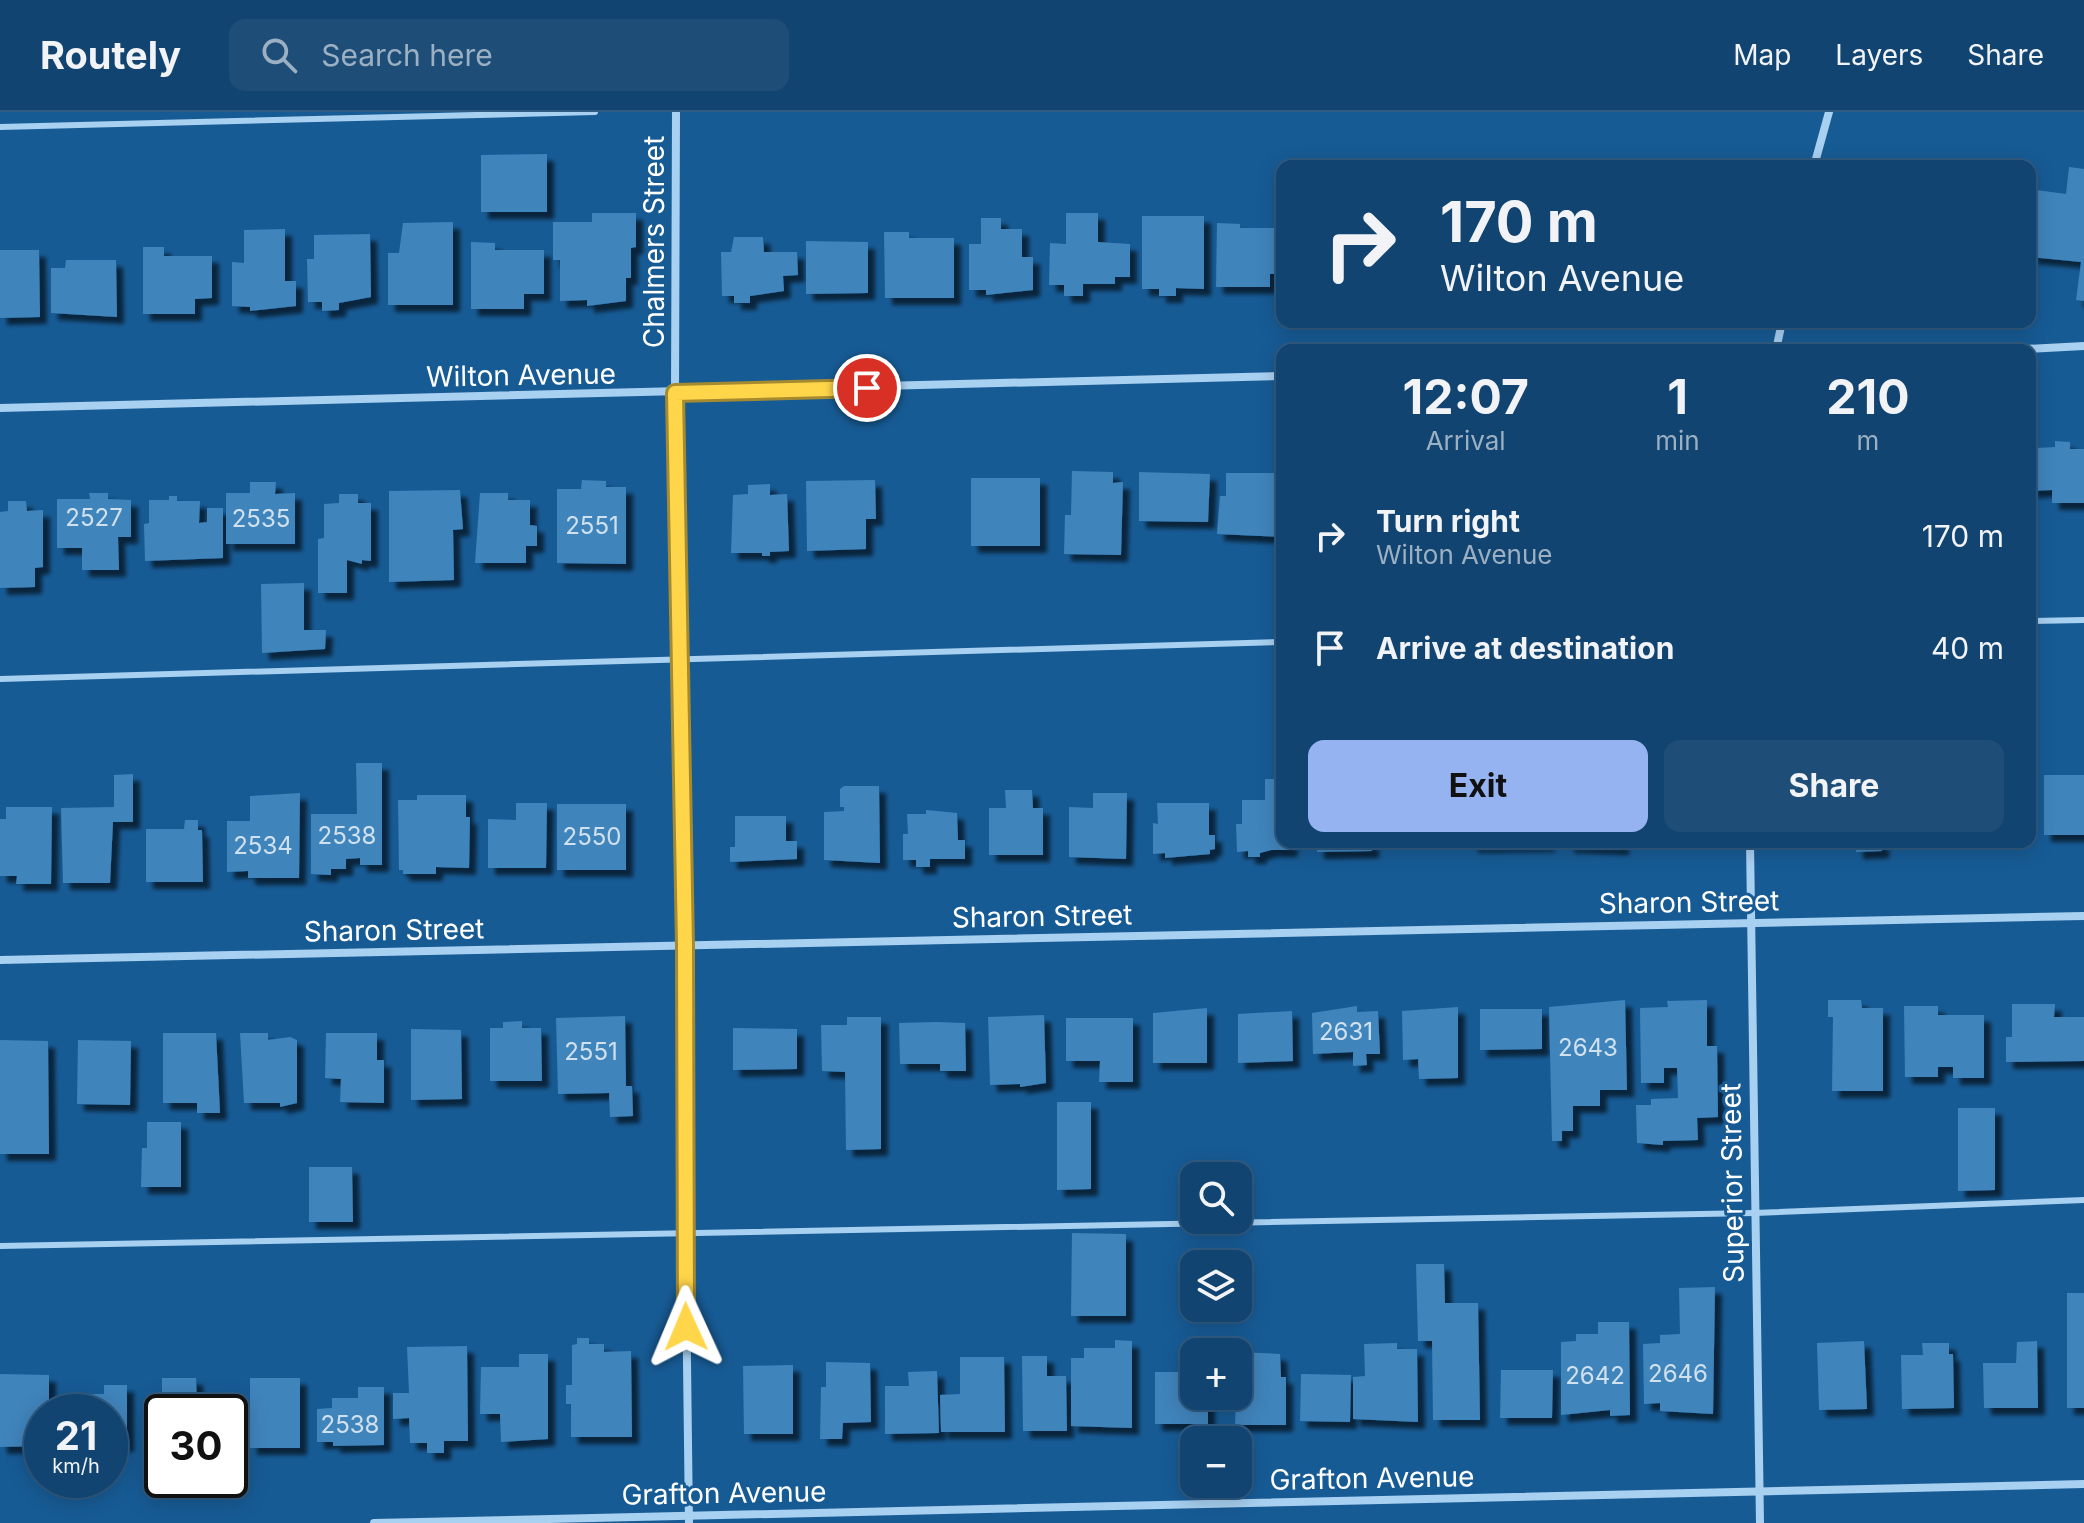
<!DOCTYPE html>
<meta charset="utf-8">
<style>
:root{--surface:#114470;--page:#1e4e78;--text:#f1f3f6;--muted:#9cb0c3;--line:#305c83;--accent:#95b2f1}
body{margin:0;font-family:Inter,sans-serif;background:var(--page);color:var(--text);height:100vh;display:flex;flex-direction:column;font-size:30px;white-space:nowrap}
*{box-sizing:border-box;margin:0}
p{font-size:26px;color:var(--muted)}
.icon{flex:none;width:44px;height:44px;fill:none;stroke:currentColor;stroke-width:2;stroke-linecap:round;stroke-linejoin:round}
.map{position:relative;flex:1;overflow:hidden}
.details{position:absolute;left:1276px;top:232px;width:760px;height:504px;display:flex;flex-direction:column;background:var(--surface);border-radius:16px;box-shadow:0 4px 20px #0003,0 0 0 2px var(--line)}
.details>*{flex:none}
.guide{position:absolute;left:1276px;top:48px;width:760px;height:168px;border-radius:16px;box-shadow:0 4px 20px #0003,0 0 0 2px var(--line);background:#114470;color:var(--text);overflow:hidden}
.fabs{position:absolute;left:1180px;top:1050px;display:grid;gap:16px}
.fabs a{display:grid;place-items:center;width:72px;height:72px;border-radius:16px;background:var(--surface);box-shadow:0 4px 20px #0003,0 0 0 2px var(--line);font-size:40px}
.speed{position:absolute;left:24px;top:1282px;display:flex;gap:16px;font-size:40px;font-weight:700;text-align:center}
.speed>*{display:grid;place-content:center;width:104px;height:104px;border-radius:50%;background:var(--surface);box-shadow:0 4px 20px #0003,0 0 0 2px var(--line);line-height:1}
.speed small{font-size:20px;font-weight:400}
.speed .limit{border:4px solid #111;border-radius:12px;background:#fff;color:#111}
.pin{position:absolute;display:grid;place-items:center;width:68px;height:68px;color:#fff;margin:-34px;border:4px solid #fff;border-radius:50%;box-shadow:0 2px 8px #0007}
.me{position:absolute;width:88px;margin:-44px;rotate:359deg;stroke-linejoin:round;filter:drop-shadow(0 0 6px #0008)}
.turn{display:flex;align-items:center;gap:28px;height:168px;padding:0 32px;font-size:36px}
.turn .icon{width:104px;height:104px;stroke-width:2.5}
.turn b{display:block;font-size:56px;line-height:68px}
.eta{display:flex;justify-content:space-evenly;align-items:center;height:136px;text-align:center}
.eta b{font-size:48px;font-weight:700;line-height:56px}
.primary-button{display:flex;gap:16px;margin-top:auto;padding:16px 32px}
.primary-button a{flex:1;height:92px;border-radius:16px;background:var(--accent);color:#111;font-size:32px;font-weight:700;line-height:92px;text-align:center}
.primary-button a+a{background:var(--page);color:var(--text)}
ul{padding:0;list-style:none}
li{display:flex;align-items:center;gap:24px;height:112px;padding:0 32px}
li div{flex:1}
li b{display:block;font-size:30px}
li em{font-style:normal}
header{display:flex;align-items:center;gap:48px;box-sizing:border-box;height:112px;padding:0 40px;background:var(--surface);border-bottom:2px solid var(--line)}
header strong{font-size:38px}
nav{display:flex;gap:44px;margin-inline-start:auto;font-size:28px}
.search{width:560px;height:72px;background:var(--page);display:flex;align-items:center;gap:20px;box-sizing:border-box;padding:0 28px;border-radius:16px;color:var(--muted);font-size:30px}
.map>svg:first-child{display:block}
.building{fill:#3f84bc;filter:url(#shadow)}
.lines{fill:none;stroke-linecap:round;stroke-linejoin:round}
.service{stroke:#a8d0f1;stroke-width:6}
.minor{stroke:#a8d0f1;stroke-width:8}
.route-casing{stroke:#a68a30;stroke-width:20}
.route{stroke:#ffd54a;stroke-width:14}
.labels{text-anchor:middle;stroke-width:6;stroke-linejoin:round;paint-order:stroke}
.number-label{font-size:24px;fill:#cfe0ee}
.street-label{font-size:28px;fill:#fff;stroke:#175b95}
</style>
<header>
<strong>Routely</strong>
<div class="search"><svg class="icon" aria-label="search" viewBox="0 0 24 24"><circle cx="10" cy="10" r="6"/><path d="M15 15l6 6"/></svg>Search here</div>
<nav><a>Map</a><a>Layers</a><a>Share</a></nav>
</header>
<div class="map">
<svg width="2084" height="1411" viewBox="0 0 2084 1411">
<defs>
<filter id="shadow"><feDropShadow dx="7" dy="7" stdDeviation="2" flood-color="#0009"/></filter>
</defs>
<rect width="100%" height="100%" fill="#175b95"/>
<g class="building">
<path d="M547,42V100H481V43Z"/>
<path d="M2069,55L2084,57V189L2076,188L2081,150L2030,145L2036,78L2066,82Z"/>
<path d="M592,101H636V135L631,136V166H626V189L587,194V188L560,189V148H553V110H592Z"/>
<path d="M1066,101H1098V130L1130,132V165H1115V172H1083V184H1064V173H1049L1050,131L1066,132Z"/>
<path d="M1142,104H1204V177L1176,176V184H1159V177H1142Z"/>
<path d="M981,106H1001V117H1022V145H1033V178L986,183V178H969V132H981Z"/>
<path d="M453,110V193H388V141H399L403,111Z"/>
<path d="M1217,111L1240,112V116H1282V162H1270V175H1216Z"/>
<path d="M285,117V169H296V194L250,199V195L232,194V150L244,151V118Z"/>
<path d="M884,120H909V126H954V186H885Z"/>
<path d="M370,122L371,185L339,191V198L322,199V190H308L307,147H314V123Z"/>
<path d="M734,125H763L764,140H797L798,163L783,164L784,179L750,184V191H734V184H722L721,140H731Z"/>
<path d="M806,129L868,130V181L806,182Z"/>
<path d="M471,130L495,131V138H544V182H524V197H471Z"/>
<path d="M143,135H164V144H212V186L195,187V202H143Z"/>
<path d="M0,138H39L40,205L0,206Z"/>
<path d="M66,148H116L117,205L51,201V156H65Z"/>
<path d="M2055,329L2070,330V337H2084V391H2052V378L2030,379V358L2036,357V336L2055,335Z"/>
<path d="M1072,359L1113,360V371L1123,370L1121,443L1064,442L1065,403H1071Z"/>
<path d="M1139,360L1210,362L1208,410L1139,409Z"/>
<path d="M1226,361H1276V391H1282V425L1217,422L1220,384H1226Z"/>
<rect x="971" y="366" width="69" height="68"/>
<path d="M582,368L606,369V375H626V452L557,451V377H581Z"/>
<path d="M875,368L876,407H866V437L807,439L806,369Z"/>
<path d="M250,370H276L275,382L295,381V432H226V381H250Z"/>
<path d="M770,372V383L787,382L789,439L770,440V444H762V441H731L733,383L748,382V373Z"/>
<path d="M460,378L463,417L453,418L454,468L389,470V379Z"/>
<path d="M89,381H108V387L131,388V425H118L119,458H82V436H57V387H90Z"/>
<path d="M480,381H508V388H530V413L537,414V434H526V451H475Z"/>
<path d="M339,382H358V391H371V449L362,448V452L347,448V481H318V427L324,426V392L339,391Z"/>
<path d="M169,384H177V389H200L199,411L207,410V396H223V446L145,449L144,412L149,411V388H169Z"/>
<path d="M8,389H26L27,399L43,398V455L35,456V475L0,476V400L8,399Z"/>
<path d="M304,471V518H326L325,537L262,541L261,472Z"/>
<path d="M356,651H382V753H360V746L346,747V757H331V763L311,762V702H357Z"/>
<path d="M133,662V710H113L110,771H63L61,696L114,695V663Z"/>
<rect x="2044" y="663" width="40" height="60"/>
<path d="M1265,667H1282V730H1291L1290,738H1271L1260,741V745H1248V739L1237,740L1236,712H1242V688H1265Z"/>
<path d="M844,674H879L880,751L824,748V700L844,699V695H840V677Z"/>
<path d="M1005,678H1032L1033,696H1043V743H989V696H1006Z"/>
<path d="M300,681L299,766H248V759L227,760V709H250V684Z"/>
<path d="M1093,681H1127L1126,747L1069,745V695L1093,696Z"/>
<path d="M417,683H466V705H470L469,756L436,755V762H403V758H399L398,688H417Z"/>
<path d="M516,691H547L546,756H488V707L516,708Z"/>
<path d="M1157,691H1209V723H1215V737L1210,738V742L1165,746V741L1153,742V711L1158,712Z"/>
<rect x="557" y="692" width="69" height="66"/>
<path d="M6,695H52L51,772H16L17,764H0V707H6Z"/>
<path d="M926,698L957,701L958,728H965V747H930V755H916V748H903V722H908L907,702H926Z"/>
<path d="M735,704H786V729H797V747L730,750V735H735Z"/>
<path d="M185,708H198V718H202L203,770H146V717H184Z"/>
<path d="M1317,730H1372V739L1317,740Z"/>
<path d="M1471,730H1548V733L1471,734Z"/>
<path d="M1567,730H1622V736L1567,734Z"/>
<path d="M1856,730H1882V739L1856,740Z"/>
<path d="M1625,888L1627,978H1600V994H1573V1019H1562V1029H1552L1549,895Z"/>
<path d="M1707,888V934H1717L1718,1005L1697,1006L1698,1028L1663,1029V1033L1637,1031L1636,993H1651V987L1678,986L1677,956H1664V971H1641L1640,896L1668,895L1667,889Z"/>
<path d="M1828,888H1861L1862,896H1883V979H1832L1833,905H1828Z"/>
<path d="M2012,892H2055L2054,905H2084V949L2006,950V925H2012Z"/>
<path d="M1357,894V900L1378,899L1380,942H1366L1367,953L1353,954V940L1313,942L1312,901Z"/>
<path d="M1904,894H1938V903H1984V966H1953V955H1938V965H1905Z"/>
<path d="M1458,895V966L1419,967L1418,947L1403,948L1402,899Z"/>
<path d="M1207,896V951H1153V901Z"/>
<path d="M1480,897H1542V937L1480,938Z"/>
<path d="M1292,899L1293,949L1238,951V902Z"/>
<path d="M1044,903L1046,971L1020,975V972L990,973L988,905Z"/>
<path d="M625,904L626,974H632L633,1004L610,1005L609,981L558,982L556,906Z"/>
<path d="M847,905H881V1037L846,1038L845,960L822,959L821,913H847Z"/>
<path d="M1066,906H1133V970H1099L1100,949H1066Z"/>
<path d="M522,909V916H541L542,969H490V916H503V910Z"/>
<path d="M937,910L965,911L966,959H940V952H900L899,911Z"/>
<path d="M733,916L797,917V957L733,958Z"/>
<path d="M411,917L461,918L462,987L411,988Z"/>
<path d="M163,921H216L220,1001H197V991H163Z"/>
<path d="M240,921H268V928L290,925L297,928V991L280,995V991H244Z"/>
<path d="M326,921H377V948H384V991L340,990L341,967L325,966Z"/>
<path d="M0,928L48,929L49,1042H0Z"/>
<path d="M78,928L131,929L130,993L77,992Z"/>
<path d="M1057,990H1091V1077L1057,1078Z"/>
<path d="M1958,996H1995V1078L1958,1079Z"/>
<path d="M147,1010H181V1075H141L142,1036H147Z"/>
<path d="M309,1055H352L353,1110H309Z"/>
<path d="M1072,1121L1126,1122V1204H1071Z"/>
<path d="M1416,1152H1444L1445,1191H1478L1480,1308H1433L1432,1229H1418Z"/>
<path d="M1715,1175L1713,1302L1660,1299V1291L1644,1292L1643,1232L1660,1231V1223L1680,1222L1679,1176Z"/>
<rect x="2067" y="1181" width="17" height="115"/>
<path d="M1598,1210H1629L1630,1303L1610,1304V1298L1561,1303V1230L1576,1229V1222H1598Z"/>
<path d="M577,1226H589V1232H604V1240L631,1239L632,1325H571V1292H566V1273H572V1233L577,1232Z"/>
<path d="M1115,1228L1132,1229V1316L1071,1314V1246H1084V1236H1115Z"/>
<path d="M1864,1229L1867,1297L1819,1298L1817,1231Z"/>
<path d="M2037,1229L2038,1296H1984L1983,1251H2016L2017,1230Z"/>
<path d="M1397,1231V1237H1417L1418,1310L1353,1307V1265L1365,1264L1364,1232Z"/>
<path d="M1922,1231H1949V1242H1953L1954,1296L1902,1297L1901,1243H1923Z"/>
<path d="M467,1234L468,1329H444V1341H427V1331H410L409,1306L393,1307V1281H409L407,1235Z"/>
<path d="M1238,1240L1280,1242L1281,1265H1286V1313H1235Z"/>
<path d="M519,1242H548V1327L501,1330L500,1302H480L481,1255H519Z"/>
<path d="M1022,1244H1047V1264H1066L1067,1319H1023Z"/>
<path d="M960,1245H1004L1005,1320H941L940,1283L960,1282Z"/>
<path d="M826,1250L870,1251L871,1310L843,1311L842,1327H820L821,1275H826Z"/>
<path d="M793,1253V1322H744L743,1254Z"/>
<path d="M1501,1258H1553L1552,1306H1500Z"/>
<path d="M937,1259L939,1321L885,1322V1274H909L908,1260Z"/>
<path d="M1155,1260H1194V1284H1208V1312H1155Z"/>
<path d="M0,1262L49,1263V1300H42V1334L0,1335Z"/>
<path d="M1301,1262L1351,1263L1350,1310L1300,1309Z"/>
<path d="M162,1266H196L197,1291H218V1300H162Z"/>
<rect x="250" y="1266" width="50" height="70"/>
<path d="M104,1273H127V1333H110V1300H65V1282H104Z"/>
<path d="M358,1275H384V1333L333,1334V1330H317V1297L332,1296V1286H358Z"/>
</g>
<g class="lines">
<g class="service">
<path d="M0,15L595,0"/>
<path d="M2030,509L2084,508"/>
<path d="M0,567L1282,530"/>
<path d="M0,1134L1755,1101L2084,1088"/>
</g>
<g class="minor">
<path d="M676,0L675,281L689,1411"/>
<path d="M1814,54L1829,0"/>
<path d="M1776,238L1782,210"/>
<path d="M2006,238L2084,234"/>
<path d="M0,296L1282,264"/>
<path d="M1750,730L1760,1411"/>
<path d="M0,848L2084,804"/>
<path d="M374,1411L2084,1372"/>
</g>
</g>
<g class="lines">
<defs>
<path id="route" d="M686,1215L685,834L675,281L867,276"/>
</defs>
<use href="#route" class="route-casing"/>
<use href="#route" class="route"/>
</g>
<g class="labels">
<g class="number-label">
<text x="94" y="414">2527</text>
<text x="261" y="415">2535</text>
<text x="592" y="422">2551</text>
<text x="347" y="732">2538</text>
<text x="592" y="733">2550</text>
<text x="263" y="742">2534</text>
<text x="1346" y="928">2631</text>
<text x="1588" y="944">2643</text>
<text x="591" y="948">2551</text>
<text x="1678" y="1270">2646</text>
<text x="1595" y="1272">2642</text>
<text x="350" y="1321">2538</text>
</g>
<g class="street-label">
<text transform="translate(654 130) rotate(-90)" y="10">Chalmers Street</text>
<text transform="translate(521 263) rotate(-1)" y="10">Wilton Avenue</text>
<text transform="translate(1689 790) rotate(-1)" y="10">Sharon Street</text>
<text transform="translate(1042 804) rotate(-1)" y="10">Sharon Street</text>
<text transform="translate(394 818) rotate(-1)" y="10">Sharon Street</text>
<text transform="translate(1732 1071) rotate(-91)" y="10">Superior Street</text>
<text transform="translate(1372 1366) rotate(-1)" y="10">Grafton Avenue</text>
<text transform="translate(724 1381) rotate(-1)" y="10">Grafton Avenue</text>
</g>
</g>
</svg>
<div class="fabs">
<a><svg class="icon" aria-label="search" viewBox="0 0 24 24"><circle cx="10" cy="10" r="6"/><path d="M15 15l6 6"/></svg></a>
<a><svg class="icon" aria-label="layers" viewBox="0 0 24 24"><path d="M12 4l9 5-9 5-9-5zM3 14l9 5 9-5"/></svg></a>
<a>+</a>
<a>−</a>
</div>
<div class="speed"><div>21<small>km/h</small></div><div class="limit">30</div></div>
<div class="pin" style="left:867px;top:276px;background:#d93025"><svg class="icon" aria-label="arrive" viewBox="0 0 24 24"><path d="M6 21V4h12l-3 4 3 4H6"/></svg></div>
<svg class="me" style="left:686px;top:1215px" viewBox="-20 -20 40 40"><path d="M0-17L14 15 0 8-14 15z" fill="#ffd54a" stroke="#fff" stroke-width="4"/></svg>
<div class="guide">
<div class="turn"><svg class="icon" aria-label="right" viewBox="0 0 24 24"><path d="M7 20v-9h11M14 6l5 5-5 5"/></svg><div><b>170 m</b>Wilton Avenue</div></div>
</div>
<section class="details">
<div class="eta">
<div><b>12:07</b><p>Arrival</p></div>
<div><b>1</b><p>min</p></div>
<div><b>210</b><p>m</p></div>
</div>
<ul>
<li><svg class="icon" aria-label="right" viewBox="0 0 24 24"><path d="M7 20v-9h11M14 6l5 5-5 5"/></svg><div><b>Turn right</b><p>Wilton Avenue</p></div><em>170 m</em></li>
<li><svg class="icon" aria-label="arrive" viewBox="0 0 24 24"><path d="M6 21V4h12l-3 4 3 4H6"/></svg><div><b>Arrive at destination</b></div><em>40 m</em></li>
</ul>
<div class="primary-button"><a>Exit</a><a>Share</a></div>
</section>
</div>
